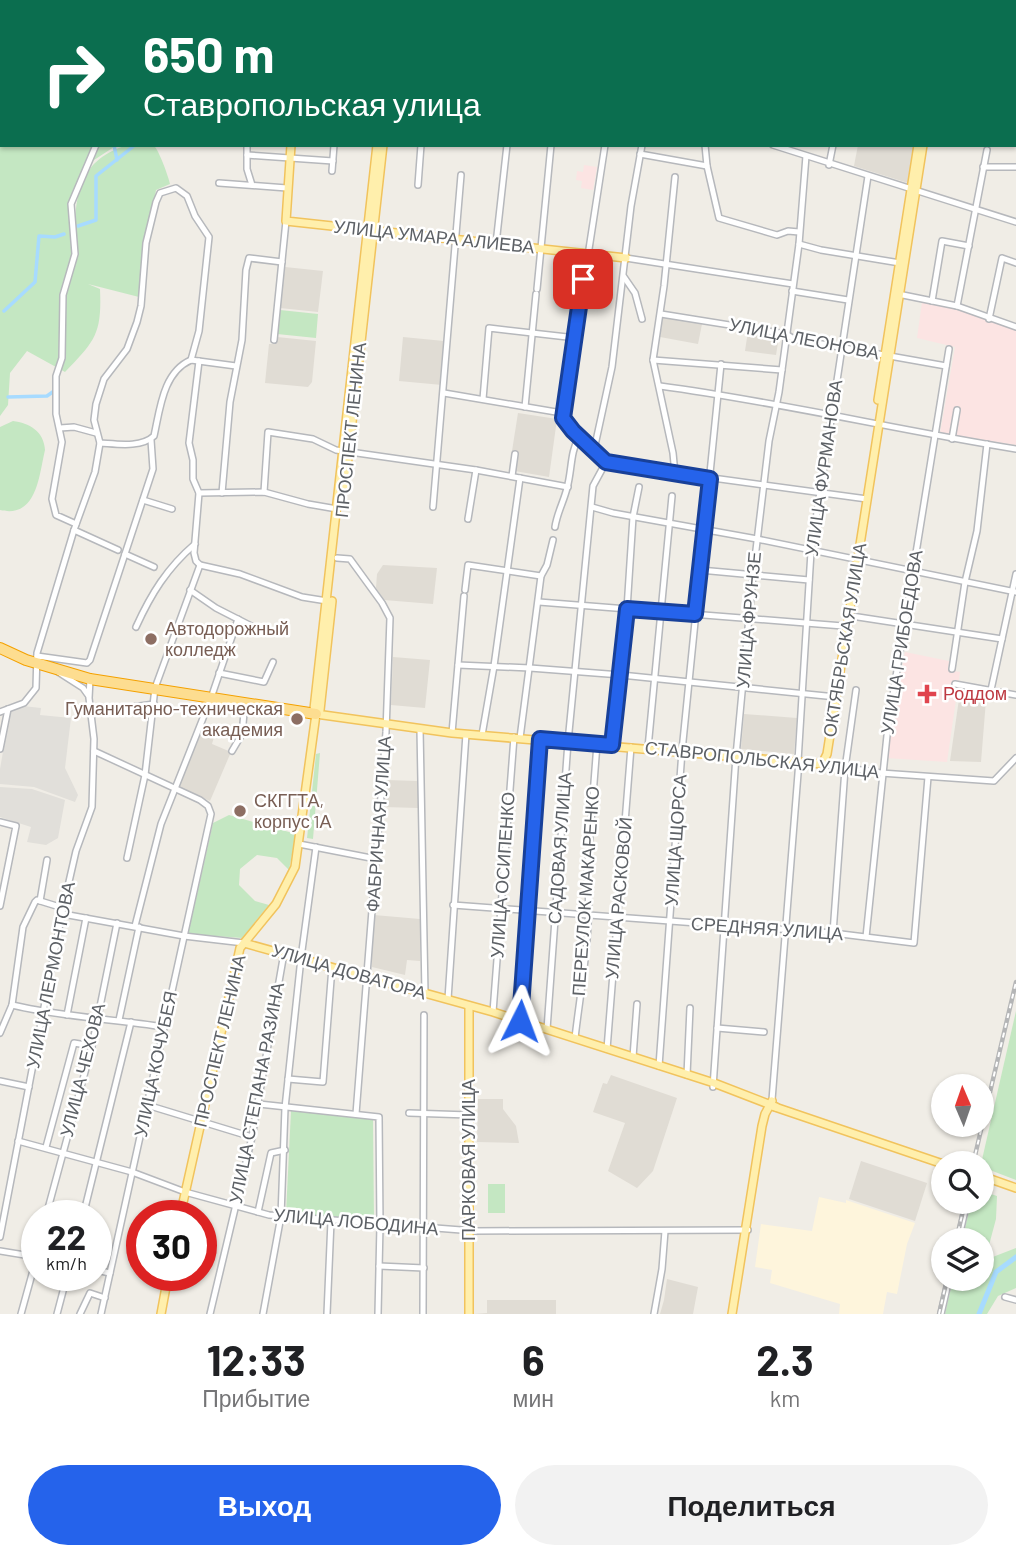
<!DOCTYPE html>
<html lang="ru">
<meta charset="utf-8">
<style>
:root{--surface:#fff;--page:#f2f2f2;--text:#202124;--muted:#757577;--accent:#2563eb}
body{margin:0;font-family:Barlow,sans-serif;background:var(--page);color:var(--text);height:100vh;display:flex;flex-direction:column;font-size:26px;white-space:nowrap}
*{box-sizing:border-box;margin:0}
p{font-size:23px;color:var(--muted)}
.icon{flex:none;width:38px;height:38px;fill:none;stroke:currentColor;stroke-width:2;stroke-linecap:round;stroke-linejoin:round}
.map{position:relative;height:1314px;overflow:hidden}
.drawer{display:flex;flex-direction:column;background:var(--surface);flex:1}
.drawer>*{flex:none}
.banner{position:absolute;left:0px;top:0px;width:1017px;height:147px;box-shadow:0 2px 5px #0004;background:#0b6e4f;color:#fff;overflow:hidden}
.needle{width:46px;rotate:358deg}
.fabs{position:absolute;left:931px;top:1074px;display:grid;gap:14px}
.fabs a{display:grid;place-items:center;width:63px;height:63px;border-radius:50%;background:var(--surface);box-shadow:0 2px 5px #0004;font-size:35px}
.speed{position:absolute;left:21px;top:1200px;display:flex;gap:14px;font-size:35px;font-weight:700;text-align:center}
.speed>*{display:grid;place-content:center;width:91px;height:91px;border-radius:50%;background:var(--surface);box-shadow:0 2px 5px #0004;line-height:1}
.speed small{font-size:18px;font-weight:400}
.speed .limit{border:10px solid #d22;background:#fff;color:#111}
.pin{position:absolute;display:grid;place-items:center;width:60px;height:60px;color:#fff;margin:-30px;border-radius:14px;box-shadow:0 4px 10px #0006}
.me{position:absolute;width:77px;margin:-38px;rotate:3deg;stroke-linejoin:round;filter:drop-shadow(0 0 5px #0008)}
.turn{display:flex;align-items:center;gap:24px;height:147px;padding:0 28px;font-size:32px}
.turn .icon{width:91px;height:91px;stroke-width:2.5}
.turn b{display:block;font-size:49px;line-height:60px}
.eta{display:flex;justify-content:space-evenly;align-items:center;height:119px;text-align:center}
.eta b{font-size:42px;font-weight:700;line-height:49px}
.button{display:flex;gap:14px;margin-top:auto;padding:14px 28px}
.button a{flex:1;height:80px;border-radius:42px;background:var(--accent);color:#fff;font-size:28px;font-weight:700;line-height:80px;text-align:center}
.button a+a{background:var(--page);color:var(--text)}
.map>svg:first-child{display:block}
.commercial{fill:#fef5dc}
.industrial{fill:#e1dfda}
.education{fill:#e0dcd4}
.medical{fill:#fce4e3}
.green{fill:#c4e7c2}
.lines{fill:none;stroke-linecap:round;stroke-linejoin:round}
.canal{stroke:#a7dbff;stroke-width:3.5}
.river{stroke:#a7dbff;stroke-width:5}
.minor-casing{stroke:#b6b8bc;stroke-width:8}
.major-casing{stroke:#f1c35d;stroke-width:10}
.highway-casing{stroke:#f4a101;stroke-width:12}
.minor{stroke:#fff;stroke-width:5}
.major{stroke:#ffefac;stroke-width:7}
.highway{stroke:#fddd90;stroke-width:10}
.rail-casing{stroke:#b4b5b6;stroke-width:4.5}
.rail{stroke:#fff;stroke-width:2;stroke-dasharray:5;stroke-linecap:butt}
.route-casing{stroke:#184099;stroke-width:18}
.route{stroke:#2563eb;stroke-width:12}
.education-dot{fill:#8d6e63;stroke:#fff;stroke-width:2.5}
.health-dot{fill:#e0444e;stroke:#fff;stroke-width:2.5}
.labels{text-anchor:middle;stroke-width:5;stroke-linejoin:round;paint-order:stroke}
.street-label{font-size:18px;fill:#5d6166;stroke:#fff}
.education-label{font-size:18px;fill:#785e54;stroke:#fff;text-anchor:start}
.health-label{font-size:18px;fill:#be3a42;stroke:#fff;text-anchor:start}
</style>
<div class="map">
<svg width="1016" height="1314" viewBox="0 0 1016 1314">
<rect width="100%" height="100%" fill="#f0ede6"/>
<path class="commercial" d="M819,1197L846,1203V1200L915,1223L907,1244L897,1294L887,1292L883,1314H839L840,1304L770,1283L772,1270L755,1267L761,1224L812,1231Z"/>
<g class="industrial">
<path d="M23,706L41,708L40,715L71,718L65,768L78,795L75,802L34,787L0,784V769L10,711Z"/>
<path d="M0,787L32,789L65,800L58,838L46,845L27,842L31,827L0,817Z"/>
</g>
<g class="education">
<path d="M858,145H915L908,183L854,166Z"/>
<path d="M285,267L323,271L318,312L280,308Z"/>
<path d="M663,317L702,324L698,344L660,337Z"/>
<path d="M748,331L779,336L776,355L745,351Z"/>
<path d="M277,337L316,341L312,382L308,387L265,383L269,344H276Z"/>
<path d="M403,337L444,341L442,385L399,381Z"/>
<path d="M518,413L557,419L549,477L509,470Z"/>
<path d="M383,565L437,568L433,604L384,600L376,588L377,574Z"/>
<path d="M393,657L430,660L425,708L391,705Z"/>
<path d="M959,699L986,700L981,762L950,761Z"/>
<path d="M744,714L797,718L794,754L741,749Z"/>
<path d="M201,731L214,737L212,744L231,752L210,801L177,786Z"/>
<path d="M386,780L418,781V808L384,807Z"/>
<path d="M374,915L420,919V961L407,960L405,975L372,967V962L370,961Z"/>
<path d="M611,1075L677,1098L653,1171L637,1188L608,1171L625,1123L593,1112L603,1083L607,1084Z"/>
<path d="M478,1099H503V1109L516,1126L519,1143L477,1142Z"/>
<path d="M861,1161L927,1183L915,1221L849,1199Z"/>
<path d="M667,1279L698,1287L693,1314H660L664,1300Z"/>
<path d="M487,1300H556V1314H474L487,1313Z"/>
</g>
<g class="medical">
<path d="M584,165L597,167L593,190L581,188L582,181L576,180L577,171L583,172Z"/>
<path d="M922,302L961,311L1016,330V445L940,433L955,347L917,338Z"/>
<path d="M905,652L949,661L948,670L960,672L947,762L886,758Z"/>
</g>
<g class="green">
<path d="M0,0L223,2H2V145H117L94,160L69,202L75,243C75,216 74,193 90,169C102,152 132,139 153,145C158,147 169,178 170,184L156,190L139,297L88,284L100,289C102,334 95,341 65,372L27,351L10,373L8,405L0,416Z"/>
<path d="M280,310L318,314L316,338L277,334Z"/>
<path d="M13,421C29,423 44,431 45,450C39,475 37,519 0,510V427Z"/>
<path d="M320,753L313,839L307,838L316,754Z"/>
<path d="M229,815L296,834L289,870L277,858L257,855L240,869L239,885L255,901L269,905L242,938L188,934L213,823Z"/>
<path d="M1016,1011V1180L982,1167L981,1164Z"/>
<path d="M291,1111L373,1119L374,1220L286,1213Z"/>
<rect x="488" y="1184" width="17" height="29"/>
<path d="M982,1191L997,1196L996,1219L985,1260L1016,1248V1288L998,1296L987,1314H945L953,1279H982V1241H962L971,1202H982Z"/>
</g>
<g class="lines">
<g class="canal">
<path d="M4,0L7,2"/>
<path d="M141,0V2"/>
<path d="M203,0V2"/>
<path d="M12,2L16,0"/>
<path d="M114,145L117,160"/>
<path d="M78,226L96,220V176L135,145"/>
<path d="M4,311L35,282L39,236L55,237L64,234"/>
<path d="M8,397L47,396L54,391"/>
</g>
<path class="river" d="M979,1314L996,1272L1016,1257"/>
<defs>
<g id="minor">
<path d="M255,2L256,0"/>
<path d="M476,2H488"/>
<path d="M621,2V0"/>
<path d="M777,2V0"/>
<path d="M797,2V0"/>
<path d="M818,2V0"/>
<path d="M840,2V0"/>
<path d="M871,2L886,0"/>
<path d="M1012,2L1013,0"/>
<path d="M1015,27H1016"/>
<path d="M1015,61H1016"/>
<path d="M1015,124H1016"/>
<path d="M247,145V169L252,185"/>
<path d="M705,145L707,166L719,218L777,235L788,231L799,232"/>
<path d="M773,145L1016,222"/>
<path d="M640,154L707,166"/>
<path d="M247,155L333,161"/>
<path d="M829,165L833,145"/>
<path d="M983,167H1016"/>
<path d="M332,171L334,145"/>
<path d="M219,183L287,188"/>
<path d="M418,185L421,145"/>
<path d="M496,244L507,145"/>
<path d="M799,244L821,250L900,263"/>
<path d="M626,258L793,284"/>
<path d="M624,277L635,293L642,319"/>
<path d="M537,289L551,145"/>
<path d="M792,291L848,300"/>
<path d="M898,294L957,306L1016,327"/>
<path d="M932,301L942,241L969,246"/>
<path d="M957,306L987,150"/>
<path d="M661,314L786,334L794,339L946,366"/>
<path d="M989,319L1002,258L1016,263"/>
<path d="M274,340L286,221"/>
<path d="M653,360L782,370"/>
<path d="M199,361L189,443L193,460V479L199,493L194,553L196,561L200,565"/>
<path d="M660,386C780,402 897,430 1016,449"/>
<path d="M444,393L556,412L603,460L610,464L867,499"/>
<path d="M483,399L489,328L576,338"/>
<path d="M525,407L536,294"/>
<path d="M563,418L605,145"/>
<path d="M60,428L74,427L96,433"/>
<path d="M952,439L957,410"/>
<path d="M100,443C117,444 141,448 154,436C160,409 163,372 191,360L236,366"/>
<path d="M594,450L612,367L631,206L642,145"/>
<path d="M675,474L673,453L653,360L664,286L675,177"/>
<path d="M512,476L515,454"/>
<path d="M264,492L268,432L313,439L336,450L476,470L568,487"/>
<path d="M199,493L264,492L308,504L337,509"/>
<path d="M222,493L230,402L242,340L246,270L249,258L282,262"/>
<path d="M143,500L172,509"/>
<path d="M433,507L461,175"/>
<path d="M592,507L613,513L757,539L1016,592"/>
<path d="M468,519L476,470"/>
<path d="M76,524L56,515L52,499L62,442L56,414V376L62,358L63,295L75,254L71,204L96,145"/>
<path d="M555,527C557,513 564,501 567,488C572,471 570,452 579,437"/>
<path d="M74,530L118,550"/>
<path d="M125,554L154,567"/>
<path d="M337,558L350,559L382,603L390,618L386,732L356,1114"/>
<path d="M200,565L240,574L302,597L327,601"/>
<path d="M700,570L809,580"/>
<path d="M190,590L216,608L265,633"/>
<path d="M465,590L468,565L541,576"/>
<path d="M539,602L843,626"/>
<path d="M845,615L1002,639"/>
<path d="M136,627C151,594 167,568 195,544"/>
<path d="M37,656L87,663L90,660L153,469L151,440"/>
<path d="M458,665L530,668L621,675L836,697"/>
<path d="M952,669L965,582L977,531L987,444"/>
<path d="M58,672L83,688L88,695"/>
<path d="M219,673L264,682L273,662"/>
<path d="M955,684L1016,695"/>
<path d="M991,690L1016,574"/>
<path d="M0,712L24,703L36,688L37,653L74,530L95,472L100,443L94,420L96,404L104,379L127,349L137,322L141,306L146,243L156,202L160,193L176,188L187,196L195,216L209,237L199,331L191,360"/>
<path d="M91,713L154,704"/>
<path d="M420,729L425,993"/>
<path d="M452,733L464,596"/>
<path d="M482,735L494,666L520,478"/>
<path d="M520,738L541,576L547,565L553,540"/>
<path d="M613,745L627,609L633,517L639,487"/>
<path d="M648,748L672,496"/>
<path d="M0,749L8,709"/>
<path d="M94,751L200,800L208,806L211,814L101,1314"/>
<path d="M232,751L242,734L245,703"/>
<path d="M798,761L811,552L868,176"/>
<path d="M822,764L881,773L994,781L1016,758"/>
<path d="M0,822L16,826L0,906"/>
<path d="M299,844L376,859"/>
<path d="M127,858L145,775L155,688L200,565"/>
<path d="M40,901L47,860"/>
<path d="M453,905L833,933L914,943L928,777"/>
<path d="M63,914L184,936L244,943"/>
<path d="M135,926L161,824L211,698L238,619"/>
<path d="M833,933L845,769L856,690"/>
<path d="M866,937L888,726L949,349"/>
<path d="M448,999L466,734"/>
<path d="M12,1005C62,1017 113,1019 164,1027"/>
<path d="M493,1012L514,737"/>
<path d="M67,1015L86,918"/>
<path d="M119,1020L139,927"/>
<path d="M520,1021L540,739"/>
<path d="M717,1028L764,1032"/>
<path d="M547,1029L568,742L593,486L606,462"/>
<path d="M0,1033L12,1005L23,927L35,902L37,900L63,908"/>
<path d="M575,1038C581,986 593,925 587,873L597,744"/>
<path d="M607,1049L631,747"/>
<path d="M633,1057L637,1004"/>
<path d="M659,1066L682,751L721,364"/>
<path d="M687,1075L690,1008"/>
<path d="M288,1079L323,1082L332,967"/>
<path d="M0,1081L29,1087"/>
<path d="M713,1087L736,756L753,575L769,441L779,392L799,244L806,156"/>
<path d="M772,1100L799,761"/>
<path d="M259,1104L379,1117L380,1225L378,1314"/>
<path d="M147,1105L252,1137"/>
<path d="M409,1113L469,1115"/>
<path d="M18,1141L132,1172L185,1192L269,1215L474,1231L748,1230"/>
<path d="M46,1147L74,1043L92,1046"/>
<path d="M258,1212L271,1153L285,1150"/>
<path d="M46,1216L92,1046L117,923"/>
<path d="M83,1216L131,1022"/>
<path d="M0,1237L63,908L76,851L92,807L94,739L89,698L90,679"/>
<path d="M958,1241L967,1202"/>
<path d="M0,1251L37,1257"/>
<path d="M379,1266L424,1268"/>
<path d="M96,1270L110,1273"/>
<path d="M1005,1297L1016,1300"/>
<path d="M21,1314L37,1256"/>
<path d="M57,1314L67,1276"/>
<path d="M80,1314L90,1293L105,1298"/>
<path d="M210,1314L252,1137L284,953"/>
<path d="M263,1314L281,1216L285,1108L301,958L316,847"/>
<path d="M327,1314L331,1221"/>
<path d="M423,1314L424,1015"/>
<path d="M654,1314L662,1269L665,1231"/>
<path d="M941,1314L949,1279"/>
</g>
<g id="major">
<path d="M305,2V0"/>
<path d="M392,2L393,0"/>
<path d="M659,2V0"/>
<path d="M942,2V0"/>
<path d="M291,145L286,221L626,258"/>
<path d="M878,400L918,145"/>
<path d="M345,485L383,145"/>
<path d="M316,714L320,710L332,601"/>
<path d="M316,714L452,733L822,764"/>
<path d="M822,764L827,754L923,145"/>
<path d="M244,943L493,1012L714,1083L776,1107"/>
<path d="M772,1106L943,1164"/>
<path d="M982,1176L1016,1188"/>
<path d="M180,1216L240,948L276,904L295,867L316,714L314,709L377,145"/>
<path d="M161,1314L168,1276"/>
<path d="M469,1314V1006"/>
<path d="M732,1314L762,1126L765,1114L772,1101"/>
</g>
<path id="highway" d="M0,648L26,660L90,679L316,714"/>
</defs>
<use href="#minor" class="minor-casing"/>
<use href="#major" class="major-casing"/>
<use href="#highway" class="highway-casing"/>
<use href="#minor" class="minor"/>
<use href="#major" class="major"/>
<use href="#highway" class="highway"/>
<defs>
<g id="rail">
<path d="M973,1164L1016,982"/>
<path d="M956,1241L965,1202"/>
<path d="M939,1314L947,1279"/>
</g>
</defs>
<use href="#rail" class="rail-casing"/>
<use href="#rail" class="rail"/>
</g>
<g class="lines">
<defs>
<path id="route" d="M520,1021L540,739L612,745L627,609L695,614L710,479L606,462L573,431L563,418L583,279"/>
</defs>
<use href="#route" class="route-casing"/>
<use href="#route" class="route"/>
</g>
<g class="education-dot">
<circle cx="151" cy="639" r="7"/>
<circle cx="297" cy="719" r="7"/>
<circle cx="240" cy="811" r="7"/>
</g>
<path class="health-dot" d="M923.5 683.5h7v7h7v7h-7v7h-7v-7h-7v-7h7z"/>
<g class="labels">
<g class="street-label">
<text transform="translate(434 237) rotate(6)" y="6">УЛИЦА УМАРА АЛИЕВА</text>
<text transform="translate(804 339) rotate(11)" y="6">УЛИЦА ЛЕОНОВА</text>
<text transform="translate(351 430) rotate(-84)" y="6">ПРОСПЕКТ ЛЕНИНА</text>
<text transform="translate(824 468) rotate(-82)" y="6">УЛИЦА ФУРМАНОВА</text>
<text transform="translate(749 620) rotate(-85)" y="6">УЛИЦА ФРУНЗЕ</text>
<text transform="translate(845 640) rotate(-81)" y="6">ОКТЯБРЬСКАЯ УЛИЦА</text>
<text transform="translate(902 642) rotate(-81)" y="6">УЛИЦА ГРИБОЕДОВА</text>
<text transform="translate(762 760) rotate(6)" y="6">СТАВРОПОЛЬСКАЯ УЛИЦА</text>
<text transform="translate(379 824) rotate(-86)" y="6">ФАБРИЧНАЯ УЛИЦА</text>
<text transform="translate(676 840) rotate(-86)" y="6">УЛИЦА ЩОРСА</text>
<text transform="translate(560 848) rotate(-86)" y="6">САДОВАЯ УЛИЦА</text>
<text transform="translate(503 875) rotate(-86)" y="6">УЛИЦА ОСИПЕНКО</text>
<text transform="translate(586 891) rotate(-86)" y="6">ПЕРЕУЛОК МАКАРЕНКО</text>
<text transform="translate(619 898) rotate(-85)" y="6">УЛИЦА РАСКОВОЙ</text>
<text transform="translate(767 929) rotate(4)" y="6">СРЕДНЯЯ УЛИЦА</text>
<text transform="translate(349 972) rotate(16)" y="6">УЛИЦА ДОВАТОРА</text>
<text transform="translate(51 975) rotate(-79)" y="6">УЛИЦА ЛЕРМОНТОВА</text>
<text transform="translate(220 1041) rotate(-77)" y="6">ПРОСПЕКТ ЛЕНИНА</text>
<text transform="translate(156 1064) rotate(-78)" y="6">УЛИЦА КОЧУБЕЯ</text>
<text transform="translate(83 1070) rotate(-76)" y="6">УЛИЦА ЧЕХОВА</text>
<text transform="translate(257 1093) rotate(-79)" y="6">УЛИЦА СТЕПАНА РАЗИНА</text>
<text transform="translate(469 1160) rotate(-90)" y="6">ПАРКОВАЯ УЛИЦА</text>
<text transform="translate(356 1222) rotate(5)" y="6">УЛИЦА ЛОБОДИНА</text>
</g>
<g class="education-label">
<text x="165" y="635">Автодорожный<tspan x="165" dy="21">колледж</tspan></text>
<text x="283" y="715" text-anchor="end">Гуманитарно-техническая<tspan x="283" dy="21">академия</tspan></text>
<text x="254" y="807">СКГГТА,<tspan x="254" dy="21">корпус 1А</tspan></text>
</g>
<g class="health-label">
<text x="943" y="700">Роддом</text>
</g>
</g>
</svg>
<div class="fabs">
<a><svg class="needle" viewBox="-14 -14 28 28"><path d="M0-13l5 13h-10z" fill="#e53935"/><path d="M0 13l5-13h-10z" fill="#757577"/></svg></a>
<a><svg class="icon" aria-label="search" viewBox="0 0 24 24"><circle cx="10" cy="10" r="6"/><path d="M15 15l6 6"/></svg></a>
<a><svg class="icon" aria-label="layers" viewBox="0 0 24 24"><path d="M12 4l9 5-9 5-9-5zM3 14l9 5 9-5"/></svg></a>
</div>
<div class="speed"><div>22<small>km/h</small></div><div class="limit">30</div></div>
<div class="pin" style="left:583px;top:279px;background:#d93025"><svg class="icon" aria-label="arrive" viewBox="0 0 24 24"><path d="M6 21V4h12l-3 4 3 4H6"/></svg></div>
<svg class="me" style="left:520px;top:1021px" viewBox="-20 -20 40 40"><path d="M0-17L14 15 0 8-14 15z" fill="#2563eb" stroke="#fff" stroke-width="4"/></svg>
<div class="banner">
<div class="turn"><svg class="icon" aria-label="right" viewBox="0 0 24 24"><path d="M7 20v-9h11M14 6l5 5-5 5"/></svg><div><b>650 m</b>Ставропольская улица</div></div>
</div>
</div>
<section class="drawer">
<div class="eta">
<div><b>12:33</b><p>Прибытие</p></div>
<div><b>6</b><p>мин</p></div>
<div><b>2.3</b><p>km</p></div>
</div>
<div class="button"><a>Выход</a><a>Поделиться</a></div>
</section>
